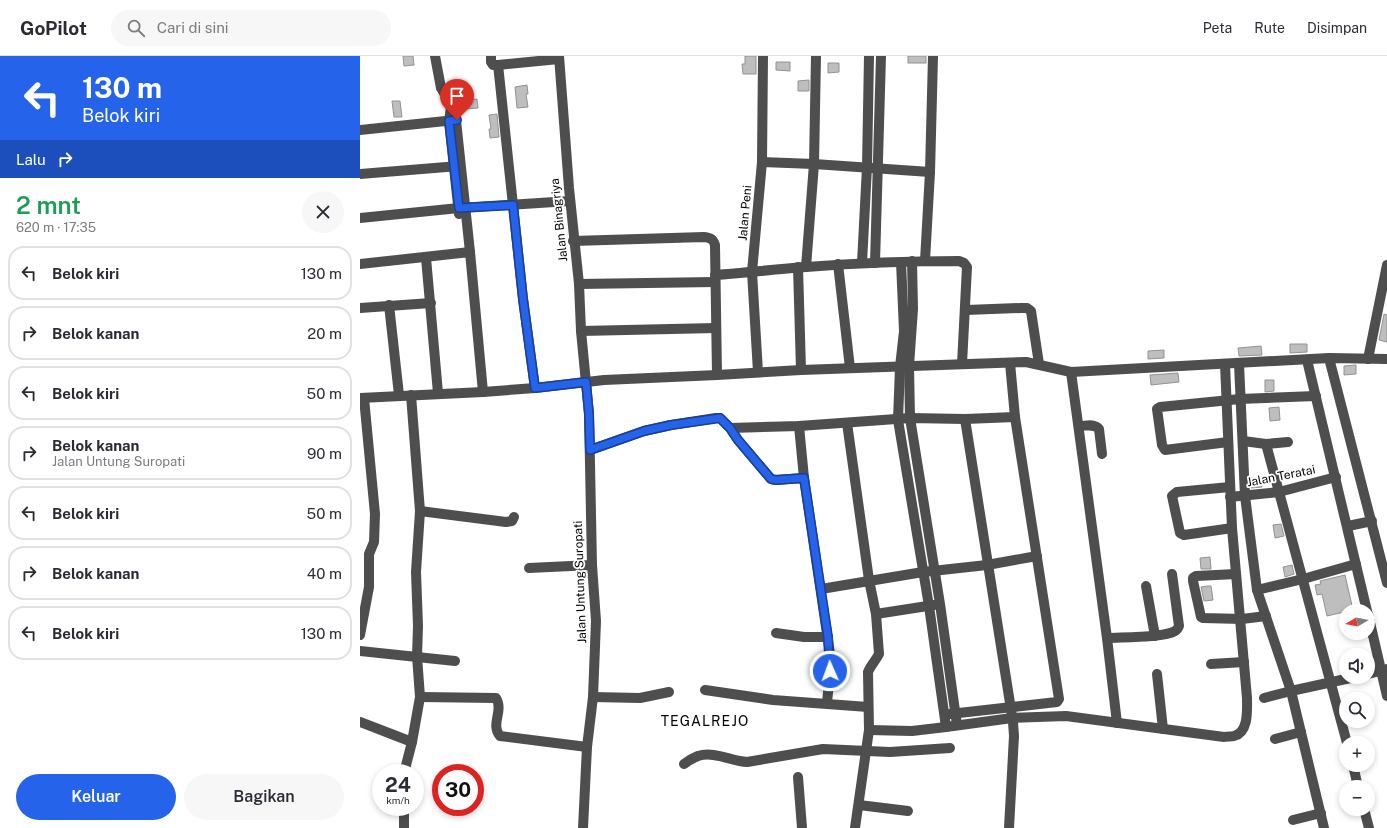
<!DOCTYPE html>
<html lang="id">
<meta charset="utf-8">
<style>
:root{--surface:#fff;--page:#f7f7f7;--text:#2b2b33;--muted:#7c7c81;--line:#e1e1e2;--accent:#2563eb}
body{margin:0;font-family:"Public Sans",sans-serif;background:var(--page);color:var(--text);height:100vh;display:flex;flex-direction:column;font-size:15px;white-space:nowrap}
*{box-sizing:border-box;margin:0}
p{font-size:13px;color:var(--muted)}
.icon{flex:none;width:22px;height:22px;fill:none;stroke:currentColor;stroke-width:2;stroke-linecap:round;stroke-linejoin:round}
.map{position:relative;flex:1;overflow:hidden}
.details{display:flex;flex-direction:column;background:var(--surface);width:360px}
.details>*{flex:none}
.hud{background:#2563eb;color:#fff;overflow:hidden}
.needle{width:26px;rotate:260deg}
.buttons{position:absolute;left:979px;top:548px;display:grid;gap:8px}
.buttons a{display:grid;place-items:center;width:36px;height:36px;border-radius:50%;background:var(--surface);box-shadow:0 2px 6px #0003;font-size:20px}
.speed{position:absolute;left:12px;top:708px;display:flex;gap:8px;font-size:20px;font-weight:700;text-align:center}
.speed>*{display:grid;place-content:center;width:52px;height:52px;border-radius:50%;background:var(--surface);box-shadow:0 2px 6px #0003;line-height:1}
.speed small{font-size:10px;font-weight:400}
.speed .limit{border:6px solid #d22;background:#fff;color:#111}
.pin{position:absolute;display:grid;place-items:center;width:34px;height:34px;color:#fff;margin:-41px -17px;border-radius:50% 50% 50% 0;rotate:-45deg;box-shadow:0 0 4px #0007}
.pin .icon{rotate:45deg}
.me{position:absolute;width:44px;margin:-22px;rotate:358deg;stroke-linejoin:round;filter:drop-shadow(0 0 3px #0008)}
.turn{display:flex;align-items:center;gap:14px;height:84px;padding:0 16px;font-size:18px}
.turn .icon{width:52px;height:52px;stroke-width:2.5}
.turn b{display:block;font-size:28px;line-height:34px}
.then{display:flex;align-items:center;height:38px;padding:0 16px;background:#0003;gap:8px;font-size:15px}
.round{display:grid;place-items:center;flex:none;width:42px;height:42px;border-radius:21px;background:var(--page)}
.summary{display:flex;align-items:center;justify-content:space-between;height:68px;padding:0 16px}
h1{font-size:24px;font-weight:600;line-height:30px;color:#1e9e55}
.primary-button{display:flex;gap:8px;margin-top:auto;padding:8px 16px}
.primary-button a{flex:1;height:46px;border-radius:24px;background:var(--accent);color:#fff;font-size:16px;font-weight:600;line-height:46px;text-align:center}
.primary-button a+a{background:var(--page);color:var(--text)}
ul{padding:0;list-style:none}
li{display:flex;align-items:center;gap:12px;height:54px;margin:0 8px 6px;padding:0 8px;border:2px solid var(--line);border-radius:16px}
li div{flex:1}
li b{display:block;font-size:15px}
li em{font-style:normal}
header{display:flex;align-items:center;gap:24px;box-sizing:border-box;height:56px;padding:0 20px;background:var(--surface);border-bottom:1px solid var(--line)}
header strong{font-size:19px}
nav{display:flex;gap:22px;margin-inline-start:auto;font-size:14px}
.search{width:280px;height:36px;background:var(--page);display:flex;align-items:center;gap:10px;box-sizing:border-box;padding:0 14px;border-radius:22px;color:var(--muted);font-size:15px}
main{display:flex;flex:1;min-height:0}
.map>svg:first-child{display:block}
.building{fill:#bebebe;stroke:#929292}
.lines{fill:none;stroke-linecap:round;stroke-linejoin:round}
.minor{stroke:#4e4e4e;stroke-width:10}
.route-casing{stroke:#184099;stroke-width:10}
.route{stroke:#2563eb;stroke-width:7}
.labels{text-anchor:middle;stroke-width:3.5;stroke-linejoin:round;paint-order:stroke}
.street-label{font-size:12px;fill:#000;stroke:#fff}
.quarter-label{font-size:14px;letter-spacing:1px;fill:#000;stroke:#fff}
</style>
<header>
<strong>GoPilot</strong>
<div class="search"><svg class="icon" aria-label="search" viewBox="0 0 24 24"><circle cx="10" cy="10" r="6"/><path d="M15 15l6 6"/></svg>Cari di sini</div>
<nav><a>Peta</a><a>Rute</a><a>Disimpan</a></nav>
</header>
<main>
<section class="details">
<div class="hud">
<div class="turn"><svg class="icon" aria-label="left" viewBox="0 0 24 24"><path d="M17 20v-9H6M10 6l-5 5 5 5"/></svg><div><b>130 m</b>Belok kiri</div></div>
<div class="then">Lalu<svg class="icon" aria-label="right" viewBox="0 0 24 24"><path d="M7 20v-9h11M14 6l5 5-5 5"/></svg></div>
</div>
<div class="summary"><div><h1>2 mnt</h1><p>620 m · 17:35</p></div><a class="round"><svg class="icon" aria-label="close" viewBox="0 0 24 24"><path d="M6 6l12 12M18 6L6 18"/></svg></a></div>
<ul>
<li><svg class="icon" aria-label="left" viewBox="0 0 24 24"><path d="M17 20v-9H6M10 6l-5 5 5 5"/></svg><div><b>Belok kiri</b></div><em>130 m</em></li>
<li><svg class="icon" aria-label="right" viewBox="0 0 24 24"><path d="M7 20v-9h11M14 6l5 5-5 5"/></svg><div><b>Belok kanan</b></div><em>20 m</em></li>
<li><svg class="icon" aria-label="left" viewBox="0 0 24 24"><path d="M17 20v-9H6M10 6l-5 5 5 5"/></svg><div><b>Belok kiri</b></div><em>50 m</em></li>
<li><svg class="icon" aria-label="right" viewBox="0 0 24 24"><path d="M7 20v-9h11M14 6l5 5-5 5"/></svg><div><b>Belok kanan</b><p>Jalan Untung Suropati</p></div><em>90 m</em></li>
<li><svg class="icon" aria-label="left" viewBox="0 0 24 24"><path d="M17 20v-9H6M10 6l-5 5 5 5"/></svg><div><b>Belok kiri</b></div><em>50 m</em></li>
<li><svg class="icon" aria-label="right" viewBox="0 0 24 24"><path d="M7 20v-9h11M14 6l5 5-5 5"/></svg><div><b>Belok kanan</b></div><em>40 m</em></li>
<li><svg class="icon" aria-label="left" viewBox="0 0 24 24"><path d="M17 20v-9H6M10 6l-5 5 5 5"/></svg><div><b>Belok kiri</b></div><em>130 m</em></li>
</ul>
<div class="primary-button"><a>Keluar</a><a>Bagikan</a></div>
</section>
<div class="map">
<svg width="1027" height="772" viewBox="0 0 1027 772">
<rect width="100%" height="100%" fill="#fff"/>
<g class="building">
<path d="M43,0H53L54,9L44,10Z"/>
<path d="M385,0H396V18H383L382,8H385Z"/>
<rect x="548" y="0" width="18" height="7"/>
<path d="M416,6H430V15L416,14Z"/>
<path d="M468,7H479V16L468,17Z"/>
<path d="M449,24V35H438V25Z"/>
<path d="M167,29L168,38H166L168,51L157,52L155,31Z"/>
<path d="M117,43L118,52L106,53L105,44Z"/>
<path d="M32,45H40L42,61H34Z"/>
<path d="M137,58L139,81L130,82L129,73H131L129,59Z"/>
<path d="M1024,258L1027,259V286L1019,284Z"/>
<path d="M930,288H947V296L930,297Z"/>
<path d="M901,290L902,299L879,300L878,292Z"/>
<path d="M804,294V302L788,303V295Z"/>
<path d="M996,309V318L984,319V310Z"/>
<path d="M818,317L819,326L791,329L790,319Z"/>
<path d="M905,324H914V335L905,336Z"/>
<path d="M919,351L920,364L910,365L909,352Z"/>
<path d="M901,423L902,431L891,432V424Z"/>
<path d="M921,468L924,480L915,482L913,469Z"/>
<path d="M850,501L851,513H841L840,502Z"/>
<path d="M932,509L934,518L925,521L923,511Z"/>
<path d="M985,519L993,554L967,560L962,538L957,539L955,529L961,528L960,525Z"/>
<path d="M848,530H851L853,544L844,545L841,531Z"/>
</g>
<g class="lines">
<g class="minor">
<path d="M75,0L81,32L95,55L110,196"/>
<path d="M131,0V6L133,9H138L139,18L163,243L175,332"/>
<path d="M199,0L209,132L219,228L221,275L229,358L232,509L236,565L233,641L227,691L223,772"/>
<path d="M138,9L199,3"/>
<path d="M91,51L89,65L99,158"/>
<path d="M0,74L95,64"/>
<path d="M402,106L454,108L570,116"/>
<path d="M0,118L99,110"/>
<path d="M0,162L99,152L210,145"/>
<path d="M213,185L344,181C351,182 353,183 355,189L357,319"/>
<path d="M66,202L78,337"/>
<path d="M552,205L553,253L549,310L550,362L580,548L597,669"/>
<path d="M565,205L570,116L573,0"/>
<path d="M541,206L544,275L540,311L538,364L569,550L586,671"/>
<path d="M502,207L507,111L509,0"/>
<path d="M515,207L521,0"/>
<path d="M0,208L110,196L123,336"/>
<path d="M478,208L490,312"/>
<path d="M438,211L441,314"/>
<path d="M446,211L454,108L456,0"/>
<path d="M355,219C385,217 416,213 446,211C497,207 548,205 599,205L604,207L607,211L602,308"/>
<path d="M219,228L355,226"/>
<path d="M29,249L39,339"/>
<path d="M0,252L71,247"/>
<path d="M606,254L661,252H667L671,255L679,308"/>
<path d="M221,275L356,272"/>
<path d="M969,302L1027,527"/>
<path d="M1008,303L1027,209"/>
<path d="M947,304L1007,555"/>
<path d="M879,308L885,440L897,534"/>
<path d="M398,316L392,216L402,106L403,0"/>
<path d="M711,316L747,582L757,667"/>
<path d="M0,342L123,336L175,332L244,324L357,319L441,314L666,306L711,316L969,302L1027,303"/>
<path d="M605,363L653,666L654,680L649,772"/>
<path d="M487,367L509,524L516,558L519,598C516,604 511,609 508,616L509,674L495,772"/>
<path d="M439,370L444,422L470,598V615L467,647"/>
<path d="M720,370C726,370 734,367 739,373L742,398"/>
<path d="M370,372L378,384L411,423L415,424L444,422"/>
<path d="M883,385L906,388L928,386"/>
<path d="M868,386L805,394L802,389L797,353L800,351L880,343L956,340"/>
<path d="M906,388L987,687"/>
<path d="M230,394L284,375L311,369L356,362H360L370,372L439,370L550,362L605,363L655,361"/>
<path d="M870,431L817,436L812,440L820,477L824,479L872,472"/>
<path d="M870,441L919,436L976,421"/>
<path d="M60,455L146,466L152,465L154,461"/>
<path d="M988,470L1012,465"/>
<path d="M169,512L232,509"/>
<path d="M876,518L836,520L833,522V525L841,561L843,562L882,563L906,560"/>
<path d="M786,530L795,580"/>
<path d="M461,533L563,516L627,509L677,500"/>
<path d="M516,558L574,549"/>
<path d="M1008,558L1027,640"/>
<path d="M416,577L444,581H468"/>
<path d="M0,579L9,531V498L14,486L15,458L4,342"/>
<path d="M747,582C762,581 804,582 815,575C817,574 818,572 819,570L812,518"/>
<path d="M0,595L95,605"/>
<path d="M851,608L884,606"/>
<path d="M797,618L803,673"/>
<path d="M1008,618L1027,613"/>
<path d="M345,634L413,644L508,651"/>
<path d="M60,641L136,642C144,655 130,668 140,680L227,691"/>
<path d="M233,641L280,642L309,636"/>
<path d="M904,642L931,635L995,621"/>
<path d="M590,658L697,646L699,643L655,361L650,307"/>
<path d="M0,666L52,686"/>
<path d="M509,674L552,675L586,671L652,662L706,660L864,681C868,680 871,681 874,680C889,676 887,654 887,642L872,472L865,308"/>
<path d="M915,683L941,676"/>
<path d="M324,708C328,705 333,702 338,700C354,695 371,705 387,706L463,693L530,696L590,692"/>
<path d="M993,709L998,731"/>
<path d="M44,717L52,686L60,641L57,600L58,570L56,516L60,455L51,339"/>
<path d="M438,721L442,772"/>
<path d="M499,749L548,755"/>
<path d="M44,751V772"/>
<path d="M1004,753L1009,772"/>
<path d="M933,764L961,757"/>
<path d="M964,772L931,635L897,534L943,523L996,508"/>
</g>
</g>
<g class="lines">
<defs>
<path id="route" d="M97,64L89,65L99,152L153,149L163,243L175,332L226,326L229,358L230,394L284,375L311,369L360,362L370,372L378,384L411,423L416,424L444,422L468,581L470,615"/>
</defs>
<use href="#route" class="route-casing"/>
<use href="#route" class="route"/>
</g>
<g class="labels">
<g class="street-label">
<text transform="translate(385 157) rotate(-85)" y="4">Jalan Peni</text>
<text transform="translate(199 164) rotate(-96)" y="4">Jalan Binagriya</text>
<text transform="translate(921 420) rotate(-11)" y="4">Jalan Teratai</text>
<text transform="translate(220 526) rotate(-92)" y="4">Jalan Untung Suropati</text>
</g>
<g class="quarter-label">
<text x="345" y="670">TEGALREJO</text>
</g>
</g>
</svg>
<div class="buttons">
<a><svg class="needle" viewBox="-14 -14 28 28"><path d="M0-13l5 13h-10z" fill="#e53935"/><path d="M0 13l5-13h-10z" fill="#7c7c81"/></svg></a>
<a><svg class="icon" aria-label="sound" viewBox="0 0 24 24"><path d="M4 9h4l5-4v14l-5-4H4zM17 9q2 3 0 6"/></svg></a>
<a><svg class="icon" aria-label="search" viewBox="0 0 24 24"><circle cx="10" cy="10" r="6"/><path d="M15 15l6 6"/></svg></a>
<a>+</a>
<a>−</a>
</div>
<div class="speed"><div>24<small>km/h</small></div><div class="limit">30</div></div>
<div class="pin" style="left:97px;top:64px;background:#d93025"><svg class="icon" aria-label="arrive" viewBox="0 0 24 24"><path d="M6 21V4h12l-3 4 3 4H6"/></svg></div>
<svg class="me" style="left:470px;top:615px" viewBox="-20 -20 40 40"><circle r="17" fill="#2563eb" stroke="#fff" stroke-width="3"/><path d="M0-11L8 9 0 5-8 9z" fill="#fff"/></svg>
</div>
</main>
